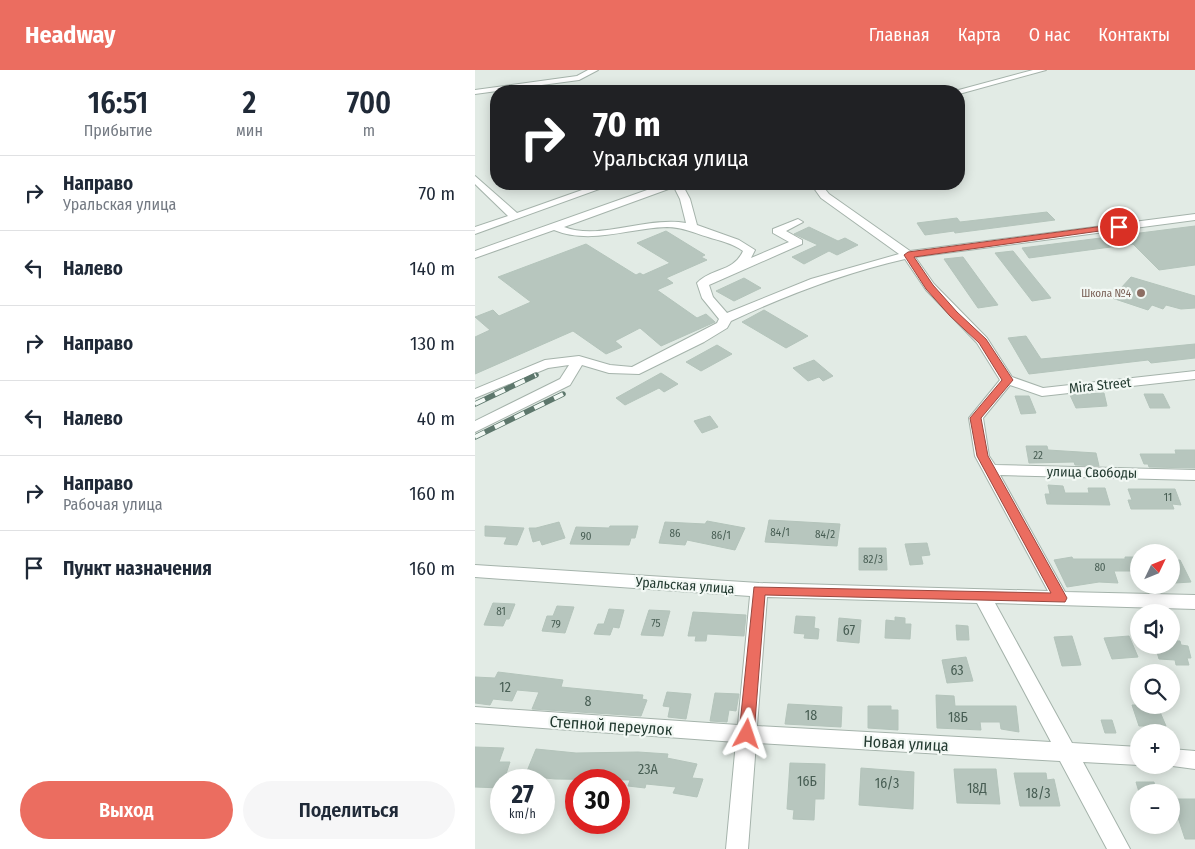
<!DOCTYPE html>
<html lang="ru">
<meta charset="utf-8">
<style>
:root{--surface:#fff;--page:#f6f6f7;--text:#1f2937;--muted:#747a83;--line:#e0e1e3;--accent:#eb6d60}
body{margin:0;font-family:"Fira Sans Condensed",sans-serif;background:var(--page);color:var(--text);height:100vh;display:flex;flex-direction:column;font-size:19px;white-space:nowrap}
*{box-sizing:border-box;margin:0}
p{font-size:16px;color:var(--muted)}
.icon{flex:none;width:28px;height:28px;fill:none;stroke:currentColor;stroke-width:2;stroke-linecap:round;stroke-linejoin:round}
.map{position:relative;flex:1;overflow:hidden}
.sheet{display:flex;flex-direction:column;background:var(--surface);width:475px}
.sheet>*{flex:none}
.hud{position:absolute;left:15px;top:15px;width:475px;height:105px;border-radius:20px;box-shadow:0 2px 12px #0003;background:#202124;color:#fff;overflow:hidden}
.needle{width:32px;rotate:47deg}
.tools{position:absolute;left:655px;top:474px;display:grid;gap:10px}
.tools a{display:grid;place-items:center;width:50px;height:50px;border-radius:50%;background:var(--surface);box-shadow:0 2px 12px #0003;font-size:25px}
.speed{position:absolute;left:15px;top:699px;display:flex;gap:10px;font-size:25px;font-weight:700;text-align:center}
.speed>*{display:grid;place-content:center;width:65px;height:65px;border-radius:50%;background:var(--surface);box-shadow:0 2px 12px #0003;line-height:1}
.speed small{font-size:12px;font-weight:400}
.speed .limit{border:8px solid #d22;background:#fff;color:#111}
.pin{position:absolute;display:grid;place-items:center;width:42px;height:42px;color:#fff;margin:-21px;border:2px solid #fff;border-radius:50%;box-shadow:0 1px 5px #0007}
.me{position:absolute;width:55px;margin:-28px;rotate:5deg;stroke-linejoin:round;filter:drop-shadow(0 0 4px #0008)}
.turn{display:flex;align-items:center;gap:18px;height:105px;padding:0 20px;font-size:22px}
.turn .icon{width:65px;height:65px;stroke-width:2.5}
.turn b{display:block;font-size:35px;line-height:42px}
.eta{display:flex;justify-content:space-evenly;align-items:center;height:85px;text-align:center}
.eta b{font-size:30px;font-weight:600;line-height:35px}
.button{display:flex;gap:10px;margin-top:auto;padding:10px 20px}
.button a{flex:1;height:58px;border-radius:30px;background:var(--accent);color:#fff;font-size:20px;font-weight:600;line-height:58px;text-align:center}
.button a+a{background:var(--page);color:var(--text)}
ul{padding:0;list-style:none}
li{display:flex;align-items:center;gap:15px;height:75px;padding:0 20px;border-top:1px solid var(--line)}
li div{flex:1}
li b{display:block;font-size:19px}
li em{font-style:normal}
header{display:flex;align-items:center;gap:30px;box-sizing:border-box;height:70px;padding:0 25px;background:var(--accent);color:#fff}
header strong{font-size:24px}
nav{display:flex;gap:28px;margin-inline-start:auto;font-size:18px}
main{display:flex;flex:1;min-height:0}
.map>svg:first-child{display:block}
.building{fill:#b7c6be;stroke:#b4c4bb}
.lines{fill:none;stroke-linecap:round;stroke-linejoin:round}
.minor-casing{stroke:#a5b3ab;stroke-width:2}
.minor{fill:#fff;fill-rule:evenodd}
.rail-casing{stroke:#5d776c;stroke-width:5.5}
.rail{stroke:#f2f8f4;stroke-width:4;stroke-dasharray:11;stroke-linecap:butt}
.route{fill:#eb6d60;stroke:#99473e}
.education-dot{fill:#8d6e63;stroke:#f2f8f4;stroke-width:2}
.labels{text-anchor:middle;stroke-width:4.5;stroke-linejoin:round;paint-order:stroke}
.far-education-label{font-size:11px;fill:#785e54;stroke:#f2f8f4;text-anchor:end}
.number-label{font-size:11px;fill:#485e54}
.street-label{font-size:14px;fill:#233b31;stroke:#f2f8f4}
.near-number-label{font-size:14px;fill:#485e54}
.near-street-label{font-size:16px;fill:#233b31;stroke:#f2f8f4}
</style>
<header>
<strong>Headway</strong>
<nav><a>Главная</a><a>Карта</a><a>О нас</a><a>Контакты</a></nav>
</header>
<main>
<section class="sheet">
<div class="eta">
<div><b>16:51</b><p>Прибытие</p></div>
<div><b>2</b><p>мин</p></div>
<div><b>700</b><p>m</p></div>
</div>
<ul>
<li><svg class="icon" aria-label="right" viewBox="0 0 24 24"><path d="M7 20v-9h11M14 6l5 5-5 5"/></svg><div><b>Направо</b><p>Уральская улица</p></div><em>70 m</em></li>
<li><svg class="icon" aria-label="left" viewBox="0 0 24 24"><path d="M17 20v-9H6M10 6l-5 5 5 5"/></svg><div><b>Налево</b></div><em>140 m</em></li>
<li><svg class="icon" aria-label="right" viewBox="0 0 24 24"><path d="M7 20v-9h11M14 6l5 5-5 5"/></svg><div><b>Направо</b></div><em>130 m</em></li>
<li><svg class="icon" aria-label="left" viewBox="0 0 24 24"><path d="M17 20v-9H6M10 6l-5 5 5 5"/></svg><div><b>Налево</b></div><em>40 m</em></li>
<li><svg class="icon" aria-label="right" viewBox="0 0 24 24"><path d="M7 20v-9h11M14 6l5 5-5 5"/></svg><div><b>Направо</b><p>Рабочая улица</p></div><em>160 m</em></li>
<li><svg class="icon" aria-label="arrive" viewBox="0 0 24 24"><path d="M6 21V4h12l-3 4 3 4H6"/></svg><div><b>Пункт назначения</b></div><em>160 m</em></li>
</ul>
<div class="button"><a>Выход</a><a>Поделиться</a></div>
</section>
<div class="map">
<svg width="720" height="779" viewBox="0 0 720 779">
<rect width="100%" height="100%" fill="#e2ebe5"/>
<g class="building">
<path d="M572,142L580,150L480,163L479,161L450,165L442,153L482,148L485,152Z"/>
<path d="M720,156V195L684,200L658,174L554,188L547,178Z"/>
<path d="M334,157L363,171L370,168L383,175L362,185L354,181L329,194L317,187L343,175L319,164Z"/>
<path d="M191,161L230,185L226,187L232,190L191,208L198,213L182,220L222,248L231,244L240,252L186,276L165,258L140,271L147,277L131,284L98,261L0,304V267L15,260L0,247L18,240L24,246L56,232L23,207L111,174L161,205L165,203L168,205L195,193L162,173Z"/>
<path d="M538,181L576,228L557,231L520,183Z"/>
<path d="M488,187L523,235L503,238L469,189Z"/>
<path d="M656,207L720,226V238L706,239L691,235L688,239L677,235L673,240L637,228Z"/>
<path d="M269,208L286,218L259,231L241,221Z"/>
<path d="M289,240L333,266L311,278L267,252Z"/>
<path d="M551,266L566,289L720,274V288L676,293L673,290L554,304L533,268Z"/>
<path d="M242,275L257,284L226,301L211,292Z"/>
<path d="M339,290L358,306L348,311L344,307L333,311L318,298Z"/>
<path d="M186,303L203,314L189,322L184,318L150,335L141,328Z"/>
<path d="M629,323L632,336L601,338L595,325Z"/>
<path d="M669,324H688L695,338H675Z"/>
<path d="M540,326H554L561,343L546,344Z"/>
<path d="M235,346L243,357L227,363L219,351Z"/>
<path d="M551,376H572L573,380L621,383L624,396L600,395L599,392L554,393Z"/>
<path d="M700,380H720V398L674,397L673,394H669L665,384H701Z"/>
<path d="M573,415L588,416L590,423H614L613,418H630L635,435L572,434L570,424H575Z"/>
<path d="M653,419H700L706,435L697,434L699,439H656L653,430H657Z"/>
<path d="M294,450L365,454L362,476L290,472Z"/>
<path d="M232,451L270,458L260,480L212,470L210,475L184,473L190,452L230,454Z"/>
<path d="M84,452L90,468L67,475L65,470L58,472L54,458H61Z"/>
<path d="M10,456L49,458L42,475L29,474L32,467L10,466Z"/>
<path d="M135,456H163L160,468H156L154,475L95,474L101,457L134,458Z"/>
<path d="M452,473L455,485L446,486L448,494L435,495L430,474Z"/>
<path d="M384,478H411L412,500H384Z"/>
<path d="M597,487L598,489H650V487H664V501H639L643,513L624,512L592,517L579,490Z"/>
<path d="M696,490H705L716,512L700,513L696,505Z"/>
<path d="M18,533L40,534L34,549H31L28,556L9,555Z"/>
<path d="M82,536L99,537L90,563L67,561L72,546H78Z"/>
<path d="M134,539L149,540L144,558L138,557L135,565L119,564L123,554H129Z"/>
<path d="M174,540L195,541L188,566L166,565Z"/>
<path d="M218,542L271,545L269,566L232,564L231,571H220L221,566H213Z"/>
<path d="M321,546L340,547L339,558L344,559L343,569L329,568L330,564L319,563Z"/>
<path d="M420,547L430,548V554H436L435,569L410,568L411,550L420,551Z"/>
<path d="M364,548L386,550L384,573L362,571Z"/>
<path d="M481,555L493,556L494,570H482Z"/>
<path d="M597,566L606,595L587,596L579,567Z"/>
<path d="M654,566L663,587L637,589L629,568Z"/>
<path d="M696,571H705L706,575L713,576L716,588H712L714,595H701L700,590L684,589L680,575H696Z"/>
<path d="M491,587L498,611L472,613L467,590Z"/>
<path d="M23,602L88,610L86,617L168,625L167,629L172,630L166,646L57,639L64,622L42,620L37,631L18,629L15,635L0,633V607L20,608Z"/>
<path d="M192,622L216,624L211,649L193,647L195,637L188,636Z"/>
<path d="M240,623L264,624L261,641L254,640L252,652L235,651Z"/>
<path d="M461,625L479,626L480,636H541L544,662L526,659L525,652H505L506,660L462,658Z"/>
<path d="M313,634L367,637L366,657L310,654Z"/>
<path d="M657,635H682L691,656H664Z"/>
<path d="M393,636H416V640H423V660L393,658Z"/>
<path d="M626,650H637L641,663H630Z"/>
<path d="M0,677L29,678L24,692H35L29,710H26V718L0,717Z"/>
<path d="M61,679L101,683L163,682L193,684L192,688L222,694L217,708L228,709L222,727L198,723L201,717L171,714L170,718L153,716L155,710L80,709L50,706Z"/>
<path d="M315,693L350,694L349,729H340L339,750L318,749L319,740L312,739Z"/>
<path d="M386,698L439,702L438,739L384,735Z"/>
<path d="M479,699H521L525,734L482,733Z"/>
<path d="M539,703H571L572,710L579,709L585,736H545Z"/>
<path d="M661,712H679L681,722H664Z"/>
<path d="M697,729H720V769H710Z"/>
</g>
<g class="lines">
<defs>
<g id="minor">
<path d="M113,0H123L104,10L0,24V20L102,6Z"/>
<path d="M558,0H571L484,24V21H480Z"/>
<path d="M0,106L42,143L124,114H138L0,164V157L33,146L0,114Z"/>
<path d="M189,114H207L215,129L222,155L264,170L280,180L276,188L314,172L298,163V159L323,149L328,152L311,161L327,170V174L234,215L238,227L252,243L336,209L424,184L346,128L336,114H346L354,124L435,181L720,144V150L440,187L459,214L512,268L537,307L568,318L720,301V309L567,326L535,315L508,348L514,386L520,395L720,400V410L525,405L590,522L720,525V539L520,533L597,673L664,677V695L608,692L655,779H632L585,691L281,673L273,779H251L261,672L0,653V637L263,655L275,526L0,507V495L284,513L573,521L500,386L494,348L525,310L502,273L451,220L430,189C369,203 312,225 256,251L252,258L229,272L164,304L134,303L107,295L95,315L0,362V351L85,309L94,295L73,298L0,328V319L70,290L104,286L135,295L157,297L242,253L244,249L227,228L222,213C236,198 259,202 268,181C257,173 245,171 233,167C219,163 207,157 192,157C154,158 116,175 79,160L0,188V181ZM199,117L205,129L211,153C172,146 124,171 89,157ZM292,527L502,533L576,672L282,656Z"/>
<path d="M696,679L720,681V699L690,695H696Z"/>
</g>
</defs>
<use href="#minor" class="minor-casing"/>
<use href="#minor" class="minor"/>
<defs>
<g id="rail">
<path d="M0,334L61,305"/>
<path d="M0,367L88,324"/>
</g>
</defs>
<use href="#rail" class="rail-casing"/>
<use href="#rail" class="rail"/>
</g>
<path class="route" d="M644,154L648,157L646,158L439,187L458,215L482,242L511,269L538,310L506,348L513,386L592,528L590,532L290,525L279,664L277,669L272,671L266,669L264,664L279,517L576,523L502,386L495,348L527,310L504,273L475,246L451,219L429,185L433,182Z"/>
<circle class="education-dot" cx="666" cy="223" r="5"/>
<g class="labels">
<g class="far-education-label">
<text x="656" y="227">Школа №4</text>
</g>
<g class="number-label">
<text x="563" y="389">22</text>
<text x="693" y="431">11</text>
<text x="305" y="466">84/1</text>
<text x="200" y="467">86</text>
<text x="350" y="468">84/2</text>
<text x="246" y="469">86/1</text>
<text x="111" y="470">90</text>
<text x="398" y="493">82/3</text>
<text x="625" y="501">80</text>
<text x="26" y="545">81</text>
<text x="181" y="557">75</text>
<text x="81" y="558">79</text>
</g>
<g class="street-label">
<text transform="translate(625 315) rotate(-6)" y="5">Mira Street</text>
<text transform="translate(617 402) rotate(1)" y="5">улица Свободы</text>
<text transform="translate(210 515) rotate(4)" y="5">Уральская улица</text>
</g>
<g class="near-number-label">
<text x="374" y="565">67</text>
<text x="482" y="605">63</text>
<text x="30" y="622">12</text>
<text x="113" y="636">8</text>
<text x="336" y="650">18</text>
<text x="483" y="652">18Б</text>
<text x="173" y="704">23А</text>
<text x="332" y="716">16Б</text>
<text x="412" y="718">16/3</text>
<text x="502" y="723">18Д</text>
<text x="563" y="728">18/3</text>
</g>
<g class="near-street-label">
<text transform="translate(136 655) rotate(4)" y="6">Степной переулок</text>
<text transform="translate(431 673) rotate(3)" y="6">Новая улица</text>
</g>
</g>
</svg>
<div class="tools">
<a><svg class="needle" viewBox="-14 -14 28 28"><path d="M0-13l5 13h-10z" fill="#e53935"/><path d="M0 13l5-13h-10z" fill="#747a83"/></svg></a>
<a><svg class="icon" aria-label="sound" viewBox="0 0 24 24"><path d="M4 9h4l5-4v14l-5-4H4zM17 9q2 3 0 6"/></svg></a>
<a><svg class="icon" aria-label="search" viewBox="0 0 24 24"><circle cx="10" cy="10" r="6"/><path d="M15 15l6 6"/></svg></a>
<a>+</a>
<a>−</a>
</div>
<div class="speed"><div>27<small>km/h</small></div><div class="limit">30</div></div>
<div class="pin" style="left:644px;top:157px;background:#d93025"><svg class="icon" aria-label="arrive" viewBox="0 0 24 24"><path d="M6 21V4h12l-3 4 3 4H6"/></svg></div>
<svg class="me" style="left:272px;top:664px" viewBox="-20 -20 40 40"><path d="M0-17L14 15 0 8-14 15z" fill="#eb6d60" stroke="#fff" stroke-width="4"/></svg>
<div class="hud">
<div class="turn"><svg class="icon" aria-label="right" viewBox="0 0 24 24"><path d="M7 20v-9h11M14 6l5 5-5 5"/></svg><div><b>70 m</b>Уральская улица</div></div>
</div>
</div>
</main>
